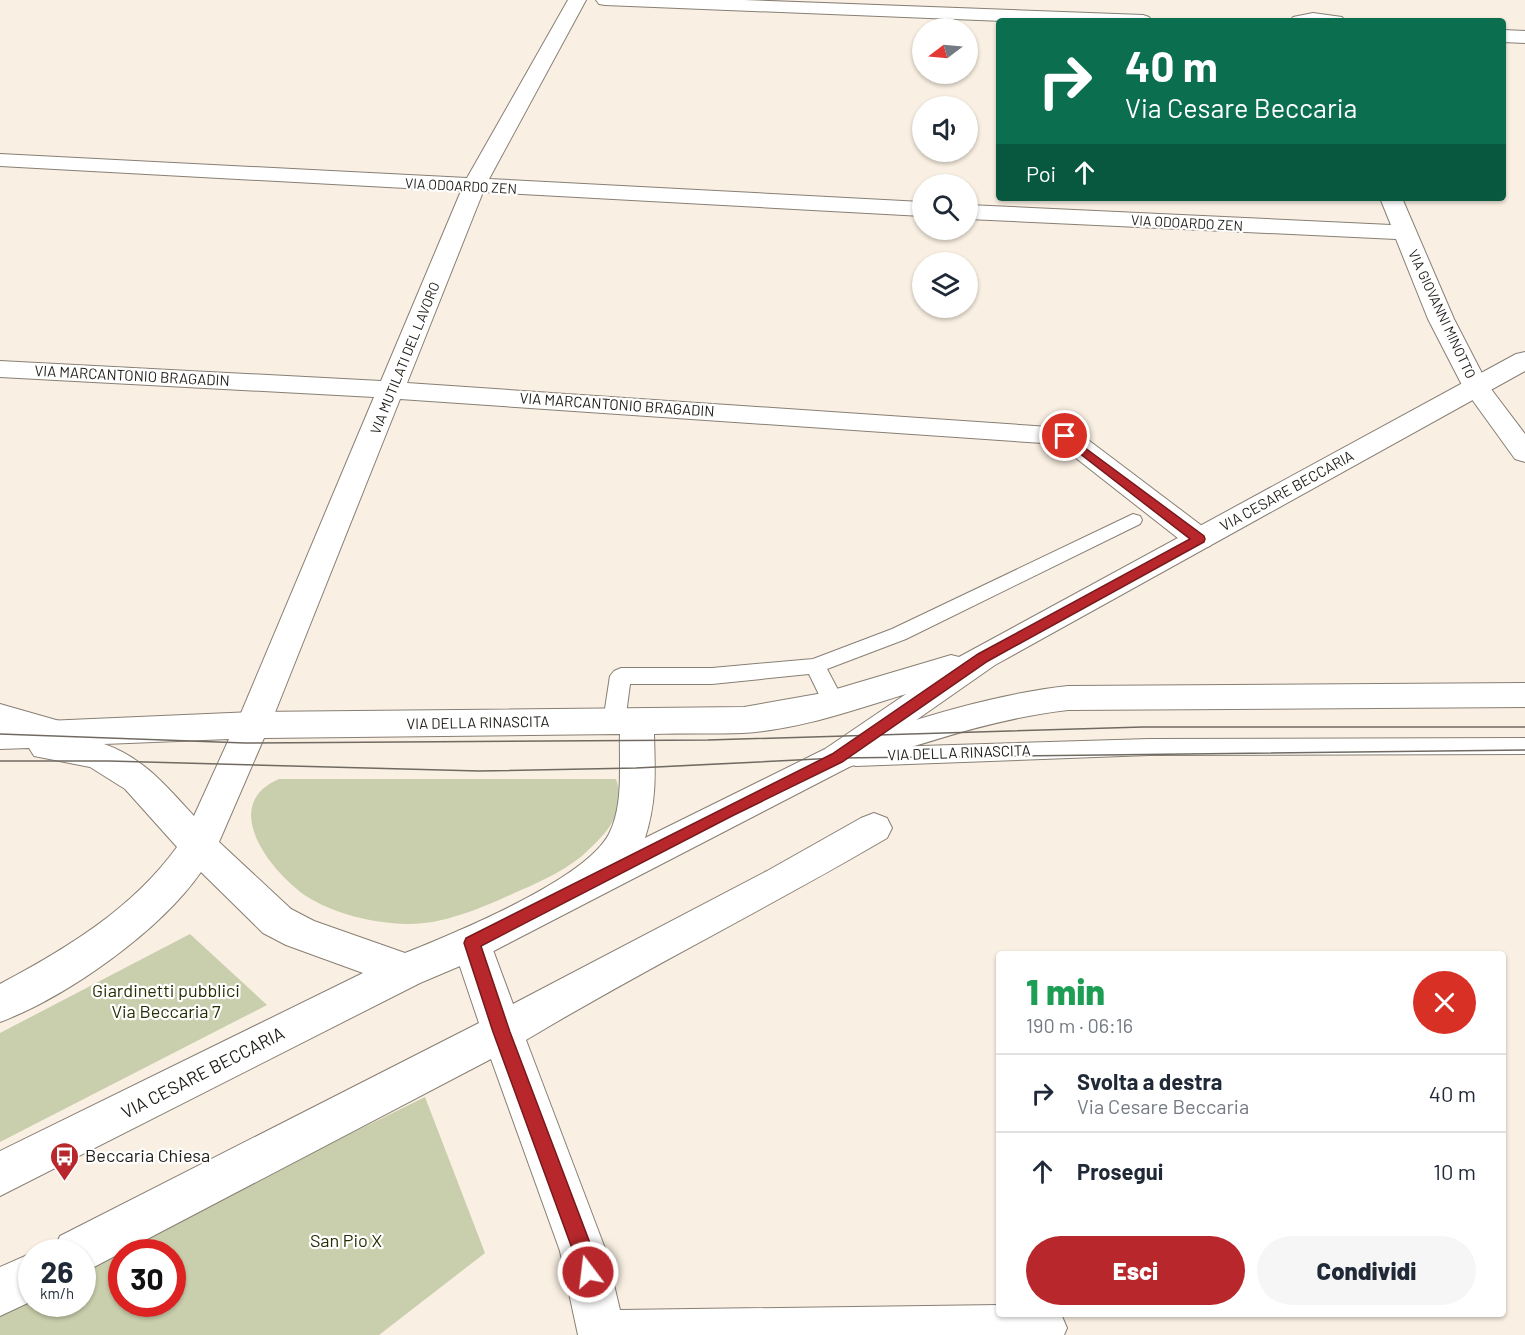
<!DOCTYPE html>
<html lang="it">
<meta charset="utf-8">
<style>
:root{--surface:#fff;--page:#f6f6f7;--text:#1f2937;--muted:#747a83;--line:#e0e1e3;--accent:#b7272b}
body{margin:0;font-family:Barlow,sans-serif;background:var(--page);color:var(--text);height:100vh;display:flex;flex-direction:column;font-size:22px;white-space:nowrap}
*{box-sizing:border-box;margin:0}
p{font-size:20px;color:var(--muted)}
.icon{flex:none;width:33px;height:33px;fill:none;stroke:currentColor;stroke-width:2;stroke-linecap:round;stroke-linejoin:round}
.map{position:relative;flex:1;overflow:hidden}
.drawer{position:absolute;left:996px;top:951px;width:510px;height:366px;display:flex;flex-direction:column;background:var(--surface);border-radius:6px;box-shadow:0 2px 4px #0004}
.drawer>*{flex:none}
.banner{position:absolute;left:996px;top:18px;width:510px;height:183px;border-radius:6px;box-shadow:0 2px 4px #0004;background:#0b6e4f;color:#fff;overflow:hidden}
.needle{width:39px;rotate:254deg}
.controls{position:absolute;left:912px;top:18px;display:grid;gap:12px}
.controls a{display:grid;place-items:center;width:66px;height:66px;border-radius:50%;background:var(--surface);box-shadow:0 2px 4px #0004;font-size:30px}
.speed{position:absolute;left:18px;top:1239px;display:flex;gap:12px;font-size:30px;font-weight:700;text-align:center}
.speed>*{display:grid;place-content:center;width:78px;height:78px;border-radius:50%;background:var(--surface);box-shadow:0 2px 4px #0004;line-height:1}
.speed small{font-size:15px;font-weight:400}
.speed .limit{border:9px solid #d22;background:#fff;color:#111}
.pin{position:absolute;display:grid;place-items:center;width:51px;height:51px;color:#fff;margin:-26px;border:3px solid #fff;border-radius:50%;box-shadow:0 2px 6px #0007}
.me{position:absolute;width:66px;margin:-33px;rotate:345deg;stroke-linejoin:round;filter:drop-shadow(0 0 4px #0008)}
.turn{display:flex;align-items:center;gap:21px;height:126px;padding:0 30px;font-size:27px}
.turn .icon{width:78px;height:78px;stroke-width:2.5}
.turn b{display:block;font-size:42px;line-height:51px}
.then{display:flex;align-items:center;height:57px;padding:0 30px;background:#0003;gap:12px;font-size:22px}
.round{display:grid;place-items:center;flex:none;width:63px;height:63px;border-radius:32px;background:var(--page)}
.head{display:flex;align-items:center;justify-content:space-between;height:102px;padding:0 30px}
h1{font-size:36px;font-weight:800;line-height:45px;color:#1e9e55}
.primary-button{display:flex;gap:12px;margin-top:auto;padding:12px 30px}
.primary-button a{flex:1;height:69px;border-radius:36px;background:var(--accent);color:#fff;font-size:24px;font-weight:800;line-height:69px;text-align:center}
.primary-button a+a{background:var(--page);color:var(--text)}
ul{padding:0;list-style:none}
li{display:flex;align-items:center;gap:18px;height:78px;padding:0 30px;border-top:2px solid var(--line)}
li div{flex:1}
li b{display:block;font-size:22px}
li em{font-style:normal}
.map>svg:first-child{display:block}
.green{fill:#c9cfac;fill-rule:evenodd}
.lines{fill:none;stroke-linecap:round;stroke-linejoin:round}
.service-casing{stroke:#887f74;stroke-width:2}
.minor-casing{stroke:#887f74;stroke-width:2}
.tertiary-casing{stroke:#887f74;stroke-width:2}
.service{fill:#fff;fill-rule:evenodd}
.minor{fill:#fff;fill-rule:evenodd}
.tertiary{fill:#fff;fill-rule:evenodd}
.tram{stroke:#706a62;stroke-width:1.5}
.route{fill:#b7272b;stroke:#77191c;stroke-width:1.5}
.labels{text-anchor:middle;stroke-width:4.5;stroke-linejoin:round;paint-order:stroke}
.far-street-label{font-size:14px;fill:#201d18;stroke:#fff}
.street-label{font-size:15px;fill:#201d18;stroke:#fff}
.near-park-label{font-size:18px;fill:#282d03;stroke:#fff}
.near-street-label{font-size:18px;fill:#201d18;stroke:#fff}
.near-poi-label{font-size:18px;fill:#201d18;stroke:#fff;text-anchor:start}
</style>
<div class="map">
<svg width="1525" height="1335" viewBox="0 0 1525 1335">
<rect width="100%" height="100%" fill="#f9efe2"/>
<g class="green">
<path d="M279,779H616C628,813 605,835 582,856C561,873 535,884 510,895C479,909 441,925 406,924C373,923 334,914 306,896C271,872 218,805 279,779Z"/>
<path d="M190,934L267,1005L0,1142V1033Z"/>
<path d="M425,1097L485,1253L379,1335H0V1305L31,1290L32,1304H82L83,1265ZM122,1252H172V1304H122Z"/>
</g>
<g class="lines">
<defs>
<g id="service">
<path d="M1133,514L1140,516L1142,520L1140,524L906,639L827,669L845,703L842,709L834,711L826,709L809,674L712,684H630L625,722L622,728L614,730L606,728L603,722L610,676L614,671L621,668H712L813,659L892,629Z"/>
<path d="M1525,738V754L1149,755L856,766L848,763L845,757L848,751L856,748L1149,739Z"/>
</g>
<g id="minor">
<path d="M568,0H586L489,179L922,202V216L483,192L407,383L1065,428L1075,430L1210,532L1214,539L1210,546L1199,549L1188,546L1058,444L400,399L270,725L265,734L253,738L241,734L236,725L374,397L0,377V361L381,381L461,191L0,166V154L467,178Z"/>
<path d="M596,0H744L1143,15L1149,17L1152,21H1003L605,5L599,4Z"/>
<path d="M1313,13L1342,17L1345,21H1290L1293,17Z"/>
<path d="M1503,30L1525,31V43L1503,42Z"/>
<path d="M1380,198H1402L1454,319L1488,385L1525,434V462L1515,459L1463,387L1428,319L1396,239L968,219V205L1391,225Z"/>
<path d="M1525,683V707L1068,710C989,719 914,747 839,770L827,766L821,757L827,748C905,723 986,695 1068,686Z"/>
<path d="M0,704L70,724L75,733L70,742L58,746L0,730Z"/>
<path d="M874,813L887,818L892,828L887,838C768,908 644,969 526,1040L606,1251L620,1310L999,1305V1314H1061L1067,1328L1064,1335H578L560,1251L491,1059L92,1268L82,1272V1252H53L60,1236L479,1023L452,943L458,931L472,926L486,931L513,1004L767,871L861,818Z"/>
<path d="M32,1253V1301L0,1316V1267Z"/>
</g>
<path id="tertiary" d="M1525,352V371L995,665L849,767L486,955L420,983L0,1196V1151L363,973L286,945L263,933L201,872C160,931 67,997 0,1022V984C66,949 132,909 177,847L125,789L90,767L34,756L29,748L0,749V723L253,712L744,707L823,693L951,655L959,657L1516,354ZM906,694L825,749L645,838C657,800 655,772 654,734C684,733 713,734 743,733C798,730 853,710 906,694ZM620,734C619,766 624,804 609,834C585,880 455,933 405,953L314,921L291,909L219,842L264,738ZM229,739L194,816C166,786 144,758 104,744Z"/>
</defs>
<use href="#service" class="service-casing"/>
<use href="#minor" class="minor-casing"/>
<use href="#tertiary" class="tertiary-casing"/>
<use href="#service" class="service"/>
<use href="#minor" class="minor"/>
<use href="#tertiary" class="tertiary"/>
<g class="tram">
<path d="M0,734L245,743L708,740L1143,727H1525"/>
<path d="M0,761H109L479,771L636,768L837,758L1525,750"/>
</g>
</g>
<path class="route" d="M1065,433L1204,536L1205,539L1204,542L988,661L842,762L732,816L481,946L510,1032L593,1251L597,1272L595,1279L588,1282L581,1279L573,1251L493,1032L464,943L466,938L832,754L978,654L1190,539L1061,439L1059,436Z"/>
<defs>
<symbol id="bus-pin" viewBox="-11 -11 22 30"><path d="M0 17L-7.5 6A9.5 9.5 0 1 1 7.5 6Z" fill="#b7272b" stroke="#fff"/><path d="M-5-6H5V4H4V6H2V4H-2V6H-4V4H-5ZM-3.5-4V0h7V-4ZM-3.5 1.2v1.5H-2V1.2ZM2 1.2v1.5H3.5V1.2Z" fill="#fff"/></symbol>
</defs>
<g fill-rule="evenodd">
<use href="#bus-pin" x="48" y="1140" width="33" height="45"/>
</g>
<g class="labels">
<g class="far-street-label">
<text transform="translate(461 186) rotate(3)" y="5">VIA ODOARDO ZEN</text>
<text transform="translate(1187 223) rotate(3)" y="5">VIA ODOARDO ZEN</text>
<text transform="translate(1442 314) rotate(65)" y="5">VIA GIOVANNI MINOTTO</text>
<text transform="translate(405 358) rotate(-68)" y="5">VIA MUTILATI DEL LAVORO</text>
</g>
<g class="street-label">
<text transform="translate(132 376) rotate(3)" y="5">VIA MARCANTONIO BRAGADIN</text>
<text transform="translate(617 405) rotate(4)" y="5">VIA MARCANTONIO BRAGADIN</text>
<text transform="translate(1287 491) rotate(-29)" y="5">VIA CESARE BECCARIA</text>
<text transform="translate(478 723) rotate(-1)" y="5">VIA DELLA RINASCITA</text>
<text transform="translate(959 753) rotate(-2)" y="5">VIA DELLA RINASCITA</text>
</g>
<g class="near-park-label">
<text x="166" y="997">Giardinetti pubblici<tspan x="166" dy="21">Via Beccaria 7</tspan></text>
<text x="346" y="1247">San Pio X</text>
</g>
<g class="near-street-label">
<text transform="translate(203 1073) rotate(-27)" y="6">VIA CESARE BECCARIA</text>
</g>
<g class="near-poi-label">
<text x="85" y="1162">Beccaria Chiesa</text>
</g>
</g>
</svg>
<div class="controls">
<a><svg class="needle" viewBox="-14 -14 28 28"><path d="M0-13l5 13h-10z" fill="#e53935"/><path d="M0 13l5-13h-10z" fill="#747a83"/></svg></a>
<a><svg class="icon" aria-label="sound" viewBox="0 0 24 24"><path d="M4 9h4l5-4v14l-5-4H4zM17 9q2 3 0 6"/></svg></a>
<a><svg class="icon" aria-label="search" viewBox="0 0 24 24"><circle cx="10" cy="10" r="6"/><path d="M15 15l6 6"/></svg></a>
<a><svg class="icon" aria-label="layers" viewBox="0 0 24 24"><path d="M12 4l9 5-9 5-9-5zM3 14l9 5 9-5"/></svg></a>
</div>
<div class="speed"><div>26<small>km/h</small></div><div class="limit">30</div></div>
<div class="pin" style="left:1065px;top:436px;background:#d93025"><svg class="icon" aria-label="arrive" viewBox="0 0 24 24"><path d="M6 21V4h12l-3 4 3 4H6"/></svg></div>
<svg class="me" style="left:588px;top:1272px" viewBox="-20 -20 40 40"><circle r="17" fill="#b7272b" stroke="#fff" stroke-width="3"/><path d="M0-11L8 9 0 5-8 9z" fill="#fff"/></svg>
<div class="banner">
<div class="turn"><svg class="icon" aria-label="right" viewBox="0 0 24 24"><path d="M7 20v-9h11M14 6l5 5-5 5"/></svg><div><b>40 m</b>Via Cesare Beccaria</div></div>
<div class="then">Poi<svg class="icon" aria-label="ahead" viewBox="0 0 24 24"><path d="M12 20V5M6 11l6-6 6 6"/></svg></div>
</div>
<section class="drawer">
<div class="head"><div><h1>1 min</h1><p>190 m · 06:16</p></div><a class="round" style="background:#d93025;color:#fff"><svg class="icon" aria-label="close" viewBox="0 0 24 24"><path d="M6 6l12 12M18 6L6 18"/></svg></a></div>
<ul>
<li><svg class="icon" aria-label="right" viewBox="0 0 24 24"><path d="M7 20v-9h11M14 6l5 5-5 5"/></svg><div><b>Svolta a destra</b><p>Via Cesare Beccaria</p></div><em>40 m</em></li>
<li><svg class="icon" aria-label="ahead" viewBox="0 0 24 24"><path d="M12 20V5M6 11l6-6 6 6"/></svg><div><b>Prosegui</b></div><em>10 m</em></li>
</ul>
<div class="primary-button"><a>Esci</a><a>Condividi</a></div>
</section>
</div>
